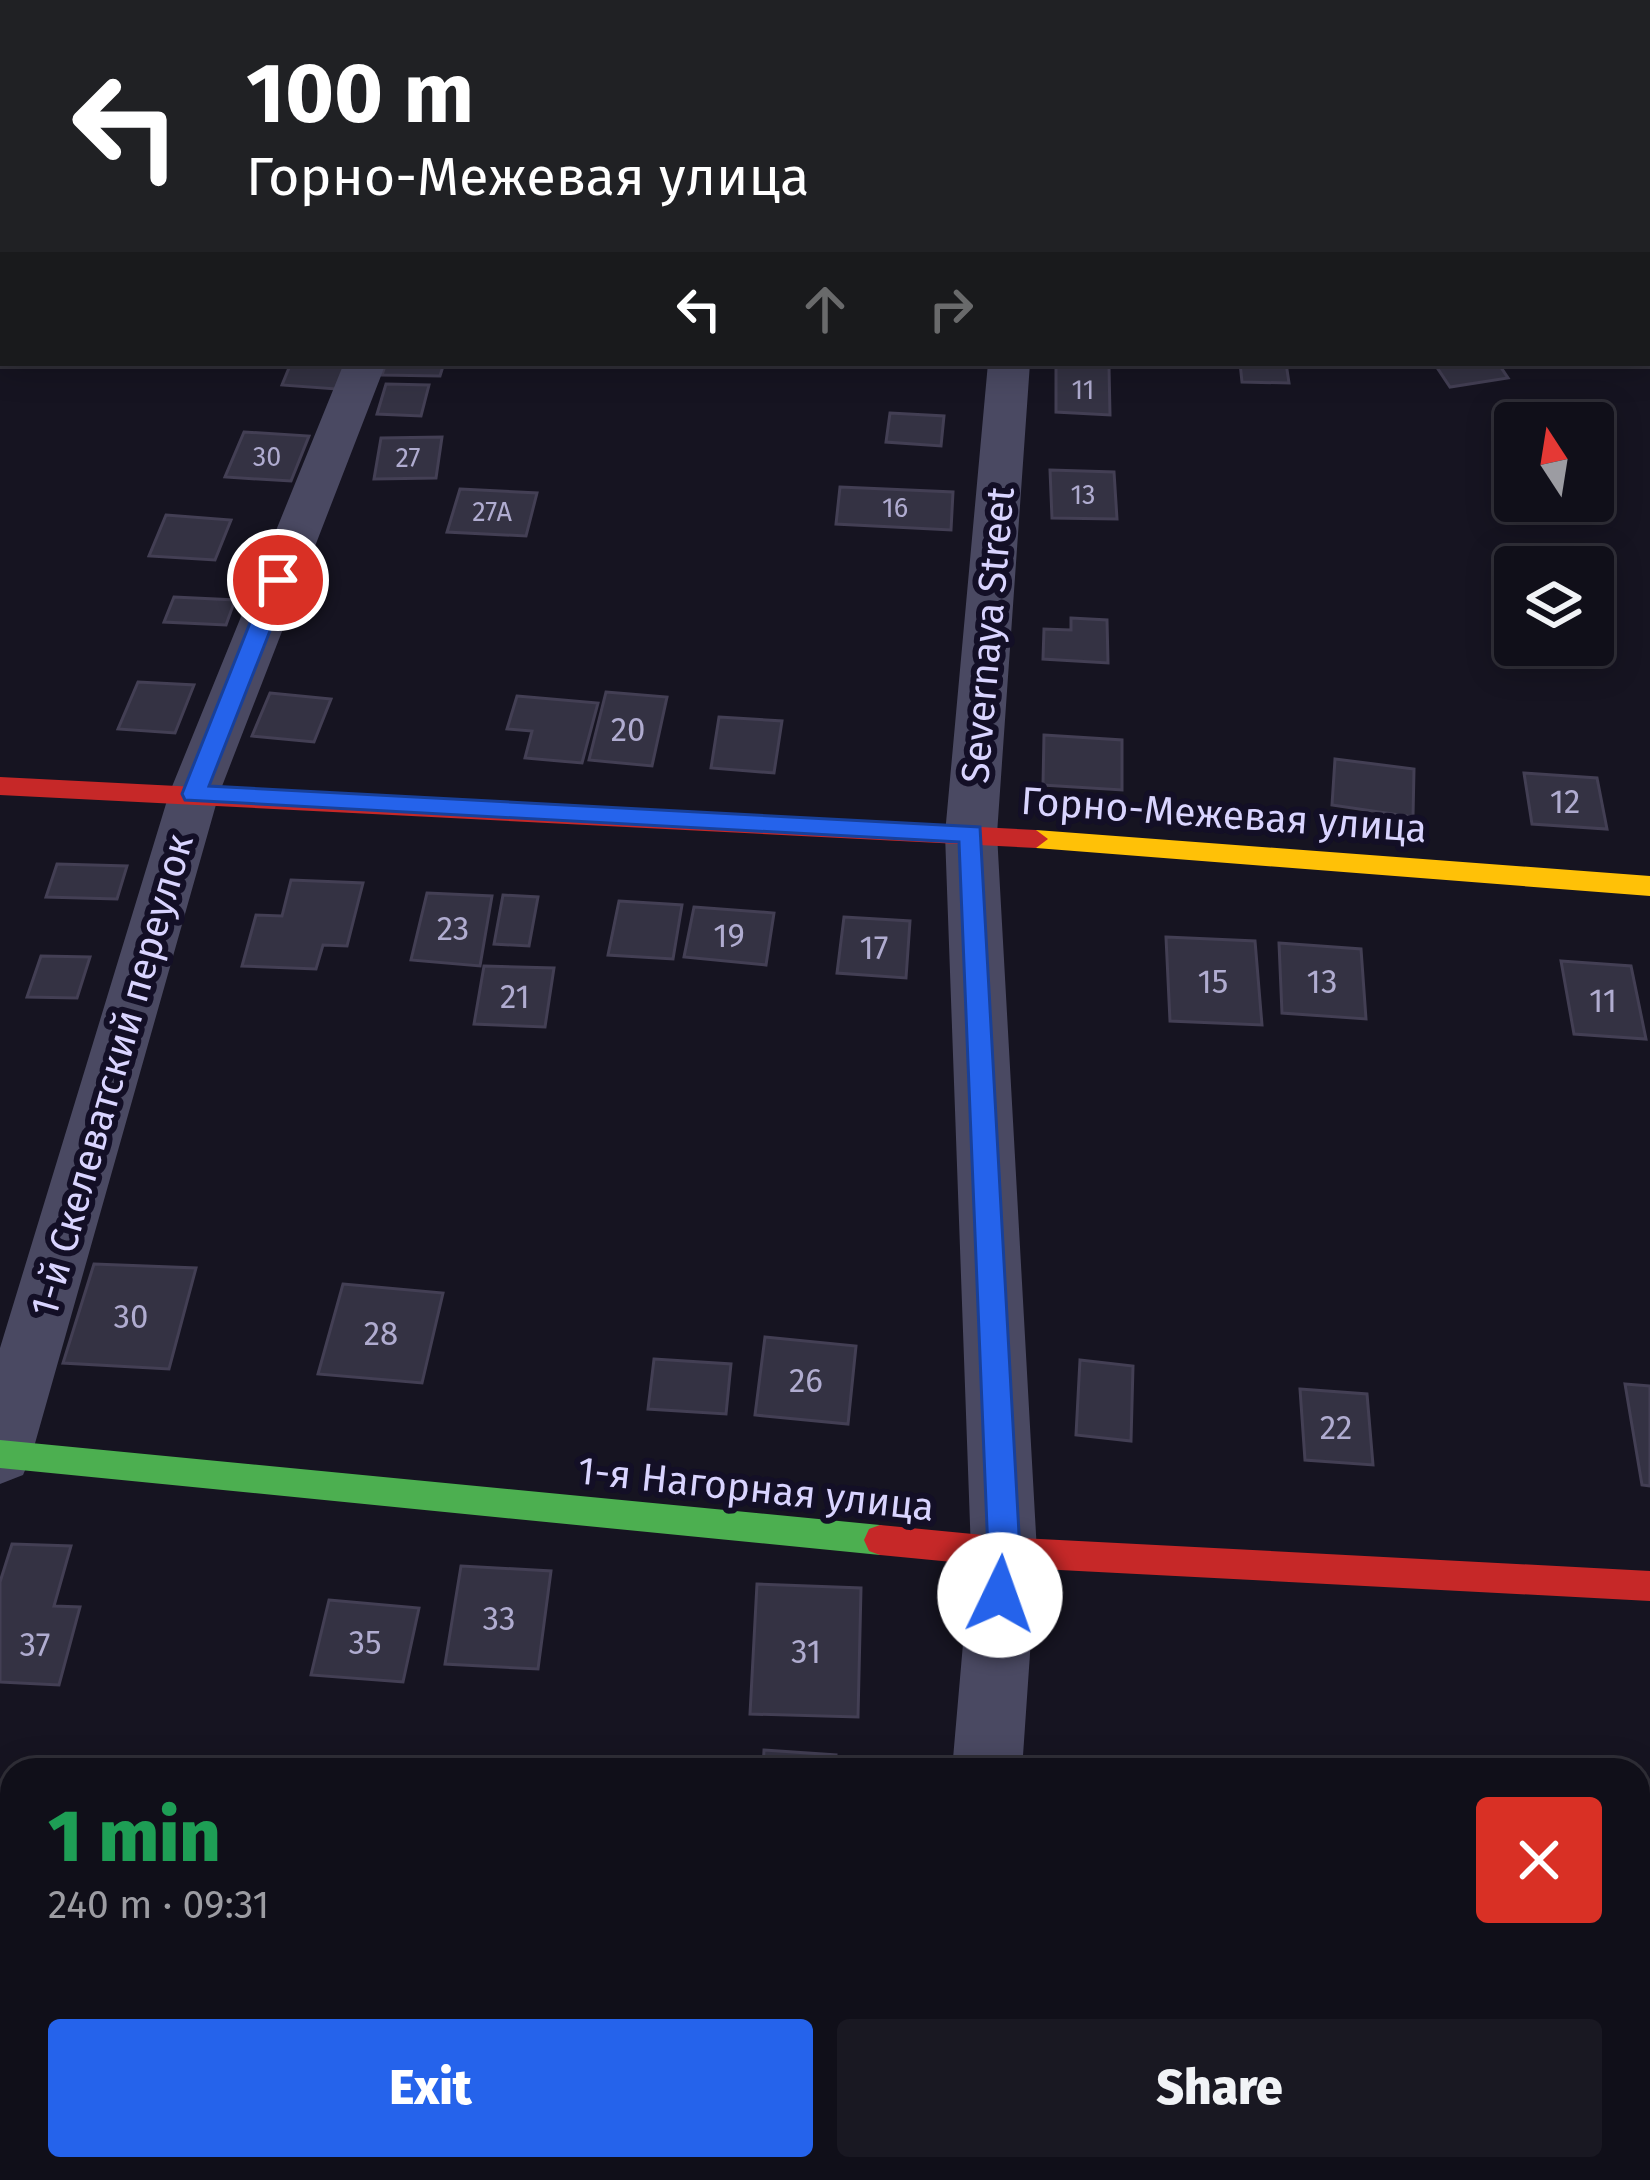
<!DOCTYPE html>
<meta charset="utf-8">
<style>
:root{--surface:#100f19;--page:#191822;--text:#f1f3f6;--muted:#9c9ca2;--line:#302f38;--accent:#2563eb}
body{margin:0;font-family:"Fira Sans",sans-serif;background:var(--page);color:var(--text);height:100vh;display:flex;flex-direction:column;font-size:45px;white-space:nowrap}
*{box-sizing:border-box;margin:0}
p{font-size:39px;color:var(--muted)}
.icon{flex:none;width:66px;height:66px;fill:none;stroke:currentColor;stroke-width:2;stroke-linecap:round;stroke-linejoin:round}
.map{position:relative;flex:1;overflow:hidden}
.drawer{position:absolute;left:0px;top:1758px;width:1650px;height:423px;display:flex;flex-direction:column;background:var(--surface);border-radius:36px 36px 0 0;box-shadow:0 6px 30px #0003,0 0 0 3px var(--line)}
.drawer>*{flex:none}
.top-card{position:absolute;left:0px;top:0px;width:1650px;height:366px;box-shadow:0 6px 30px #0003,0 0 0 3px var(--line);background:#202124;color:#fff;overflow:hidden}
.needle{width:78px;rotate:348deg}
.tools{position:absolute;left:1494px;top:402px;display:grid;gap:24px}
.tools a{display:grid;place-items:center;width:120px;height:120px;border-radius:12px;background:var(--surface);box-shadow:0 6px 30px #0003,0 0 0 3px var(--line);font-size:60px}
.pin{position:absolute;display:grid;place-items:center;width:102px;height:102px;color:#fff;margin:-51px;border:6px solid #fff;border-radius:50%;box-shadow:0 3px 12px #0007}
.me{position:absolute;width:132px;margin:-66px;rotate:3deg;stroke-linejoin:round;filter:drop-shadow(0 0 9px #0008)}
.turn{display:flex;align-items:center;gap:42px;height:252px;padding:0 48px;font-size:54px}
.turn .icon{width:156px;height:156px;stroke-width:2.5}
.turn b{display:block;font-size:84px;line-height:102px}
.lanes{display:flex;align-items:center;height:114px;padding:0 48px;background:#0003;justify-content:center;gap:60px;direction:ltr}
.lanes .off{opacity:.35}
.round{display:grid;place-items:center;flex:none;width:126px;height:126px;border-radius:12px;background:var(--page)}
.headline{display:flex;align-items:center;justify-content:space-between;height:204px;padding:0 48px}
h1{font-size:72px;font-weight:800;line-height:90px;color:#1e9e55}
.cta{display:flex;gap:24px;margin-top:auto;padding:24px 48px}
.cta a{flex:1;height:138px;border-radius:12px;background:var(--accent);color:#fff;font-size:48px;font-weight:800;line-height:138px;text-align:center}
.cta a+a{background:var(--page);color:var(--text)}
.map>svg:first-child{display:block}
.building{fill:#343243;stroke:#433f54;stroke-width:3}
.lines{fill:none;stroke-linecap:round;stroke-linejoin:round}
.street{fill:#4a4962;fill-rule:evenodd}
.fast{fill:#4caf50;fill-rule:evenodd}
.slow{fill:#ffc107;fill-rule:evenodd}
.jam{fill:#c62828;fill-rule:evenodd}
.route{fill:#2563eb;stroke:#184099;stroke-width:3}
.labels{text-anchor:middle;stroke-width:12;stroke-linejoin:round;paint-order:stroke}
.far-number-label{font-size:27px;fill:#b0acd0}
.number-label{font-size:33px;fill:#b0acd0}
.street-label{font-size:39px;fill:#d9d4ff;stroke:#130f26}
</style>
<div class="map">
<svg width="1650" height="2180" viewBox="0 0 1650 2180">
<rect width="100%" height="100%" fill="#161421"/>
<g class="building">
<path d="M291,363H347L336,389L282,385Z"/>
<path d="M386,363H444L440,376L382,375Z"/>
<path d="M1240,363H1286L1289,383L1242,382Z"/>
<path d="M1434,363H1498L1508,378L1450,387Z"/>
<path d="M1056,365L1109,367L1110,415L1056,412Z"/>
<path d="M386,384L429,385L421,416L377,414Z"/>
<path d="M890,413L944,416L941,446L886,442Z"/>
<path d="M244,432L309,436L291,481L225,477Z"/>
<path d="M442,437L436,478L374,479L381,438Z"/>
<path d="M1050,470L1114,472L1117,519L1052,518Z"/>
<path d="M840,487L953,492L951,530L836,524Z"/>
<path d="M460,489L537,493L526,536L447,532Z"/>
<path d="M166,515L231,520L215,560L149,556Z"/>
<path d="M174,597L235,600L226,625L164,622Z"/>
<path d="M1071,618L1107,620L1108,663L1043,659L1044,629L1071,630Z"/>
<path d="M138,682L194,685L175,733L118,729Z"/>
<path d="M606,692L667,697L652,766L589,760Z"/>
<path d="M270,693L331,699L314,742L252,736Z"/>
<path d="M517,696L598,703L582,763L525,758L532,731L507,729Z"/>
<path d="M719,717L782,721L774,773L711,768Z"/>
<path d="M1044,735L1122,740V790L1043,785Z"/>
<path d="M1335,759L1414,769L1413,817L1332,805Z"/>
<path d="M1524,773L1597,778L1607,829L1532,824Z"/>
<path d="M57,864L127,866L117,899L46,897Z"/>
<path d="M291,880L363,883L347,946L323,945L316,969L242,966L256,915L282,916Z"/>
<path d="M427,893L492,896L480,966L411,960Z"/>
<path d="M503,895L538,897L529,946L494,944Z"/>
<path d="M619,901L682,905L673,959L608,955Z"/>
<path d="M694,907L774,913L766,965L684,957Z"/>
<path d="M844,917L910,921L906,978L837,973Z"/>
<path d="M1166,937L1255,941L1262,1025L1170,1021Z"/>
<path d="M1279,943L1361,949L1366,1019L1282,1013Z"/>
<path d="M41,956L90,957L77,998L27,997Z"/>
<path d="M1561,961L1631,966L1646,1039L1574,1034Z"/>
<path d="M484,966L554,968L545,1027L474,1024Z"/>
<path d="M94,1264L196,1268L169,1369L63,1363Z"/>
<path d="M343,1284L443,1293L422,1383L318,1374Z"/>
<path d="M765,1337L856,1346L848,1424L755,1415Z"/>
<path d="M654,1359L731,1364L726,1414L648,1409Z"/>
<path d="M1080,1360L1133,1366L1131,1441L1076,1435Z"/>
<path d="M1625,1384L1650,1386V1486L1642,1485Z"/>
<path d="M1300,1389L1367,1394L1373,1465L1305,1460Z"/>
<path d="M12,1544L71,1546L54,1606L80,1607L59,1685L0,1682V1582Z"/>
<path d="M461,1566L551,1571L538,1669L445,1664Z"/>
<path d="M757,1584L861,1588L858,1717L750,1714Z"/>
<path d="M329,1600L419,1608L403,1682L311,1675Z"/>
<path d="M764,1750L836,1755L835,1770H763Z"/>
<path d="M1638,1840H1650V1931L1638,1930Z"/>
<path d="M80,2169H154L187,2171L185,2180H77Z"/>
<path d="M252,2169H316L315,2180H250Z"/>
</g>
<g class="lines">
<g class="street">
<path d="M1647,254L1650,255V279L1647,278Z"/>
<path d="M344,363H386L219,794L32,1454L23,1475L0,1484V1348L169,794Z"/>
<path d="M988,363H1030L997,834L1037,1552L1022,1770H952L971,1552L945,834Z"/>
<path d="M917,2169H995V2180H915Z"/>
</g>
<path class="fast" d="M0,1440L880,1525L891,1529L896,1540L891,1551L880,1555L0,1468Z"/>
<path class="slow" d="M1036,830L1650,876V896L1036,848L1024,839Z"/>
<g class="jam">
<path d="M0,777L1036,830L1048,839L1036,848L0,795Z"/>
<path d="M880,1525L1004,1537L1650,1571V1601L1004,1567L880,1555L869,1551L864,1540L869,1529Z"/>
</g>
</g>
<path class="route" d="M278,573L290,580L209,786L980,827L1020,1552L1012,1607L1000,1611L989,1607L984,1595L988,1552L959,842L185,800L182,794L267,580Z"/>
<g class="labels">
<g class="far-number-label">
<text x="1083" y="399">11</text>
<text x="267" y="466">30</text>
<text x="408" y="467">27</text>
<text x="1083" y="504">13</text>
<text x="895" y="517">16</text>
<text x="492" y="521">27А</text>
</g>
<g class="number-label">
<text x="628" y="741">20</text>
<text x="1565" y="813">12</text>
<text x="453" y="940">23</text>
<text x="729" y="947">19</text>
<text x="874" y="959">17</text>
<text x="1213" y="993">15</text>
<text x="1322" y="993">13</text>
<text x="515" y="1008">21</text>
<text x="1603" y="1012">11</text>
<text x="131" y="1328">30</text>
<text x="381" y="1345">28</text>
<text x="806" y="1392">26</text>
<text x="1336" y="1439">22</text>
<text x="499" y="1630">33</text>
<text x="365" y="1654">35</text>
<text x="35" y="1656">37</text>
<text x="806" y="1663">31</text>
</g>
<g class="street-label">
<text transform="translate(987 635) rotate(-85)" y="14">Severnaya Street</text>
<text transform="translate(1224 814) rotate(4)" y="14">Горно-Межевая улица</text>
<text transform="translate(111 1075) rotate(-74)" y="14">1-й Скелеватский переулок</text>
<text transform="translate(756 1488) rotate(6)" y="14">1-я Нагорная улица</text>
</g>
</g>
</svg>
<div class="tools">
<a><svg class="needle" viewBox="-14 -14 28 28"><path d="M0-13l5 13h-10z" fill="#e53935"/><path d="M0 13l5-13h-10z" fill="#9c9ca2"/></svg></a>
<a><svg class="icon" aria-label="layers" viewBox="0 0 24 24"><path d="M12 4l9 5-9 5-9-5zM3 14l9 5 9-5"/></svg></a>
</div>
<div class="pin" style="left:278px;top:580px;background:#d93025"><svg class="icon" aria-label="arrive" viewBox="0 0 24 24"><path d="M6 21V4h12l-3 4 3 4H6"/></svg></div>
<svg class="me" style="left:1000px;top:1595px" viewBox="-20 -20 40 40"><circle r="19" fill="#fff"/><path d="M0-13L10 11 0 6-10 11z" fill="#2563eb"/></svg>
<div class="top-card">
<div class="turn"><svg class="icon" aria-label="left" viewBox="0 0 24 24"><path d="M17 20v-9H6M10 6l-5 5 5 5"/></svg><div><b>100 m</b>Горно-Межевая улица</div></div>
<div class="lanes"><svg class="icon" aria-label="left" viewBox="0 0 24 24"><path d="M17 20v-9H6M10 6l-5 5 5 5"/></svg><svg class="icon off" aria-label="ahead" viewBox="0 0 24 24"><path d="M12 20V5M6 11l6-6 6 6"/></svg><svg class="icon off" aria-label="right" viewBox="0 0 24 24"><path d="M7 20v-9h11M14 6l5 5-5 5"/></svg></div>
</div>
<section class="drawer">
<div class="headline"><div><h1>1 min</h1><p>240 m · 09:31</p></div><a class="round" style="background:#d93025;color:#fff"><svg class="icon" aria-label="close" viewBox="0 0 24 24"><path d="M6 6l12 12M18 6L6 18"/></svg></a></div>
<div class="cta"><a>Exit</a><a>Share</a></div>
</section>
</div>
